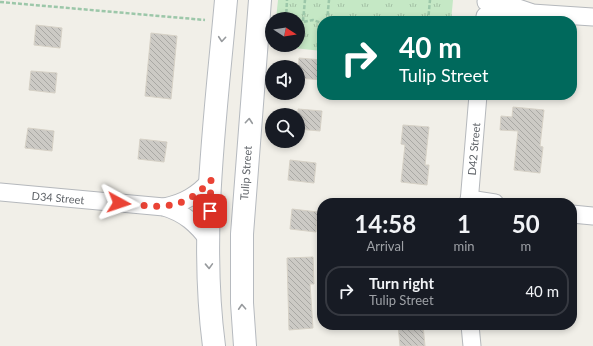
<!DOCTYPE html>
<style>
:root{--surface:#171b24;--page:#242831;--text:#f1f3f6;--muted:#9ea1a6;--line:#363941}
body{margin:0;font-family:Lato,sans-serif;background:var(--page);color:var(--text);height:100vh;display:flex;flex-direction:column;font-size:15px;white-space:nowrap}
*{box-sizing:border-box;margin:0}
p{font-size:13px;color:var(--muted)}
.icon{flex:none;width:22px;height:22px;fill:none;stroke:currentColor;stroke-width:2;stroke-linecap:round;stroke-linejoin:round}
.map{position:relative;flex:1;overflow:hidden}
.panel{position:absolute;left:317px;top:198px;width:260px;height:132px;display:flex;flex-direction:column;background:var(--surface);border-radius:16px;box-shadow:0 2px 6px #0003}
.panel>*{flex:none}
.guide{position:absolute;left:317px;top:16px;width:260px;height:84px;border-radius:16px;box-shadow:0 2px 6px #0003;background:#00695c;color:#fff;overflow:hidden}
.needle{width:26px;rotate:102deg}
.buttons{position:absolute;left:265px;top:12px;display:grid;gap:8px}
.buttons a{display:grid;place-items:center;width:40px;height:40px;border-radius:50%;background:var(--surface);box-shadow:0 2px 6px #0003;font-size:20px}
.pin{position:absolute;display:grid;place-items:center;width:34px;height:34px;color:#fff;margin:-17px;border-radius:8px;box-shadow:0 2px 6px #0006}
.me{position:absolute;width:44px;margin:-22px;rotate:95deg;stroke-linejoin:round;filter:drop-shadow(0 0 3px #0008)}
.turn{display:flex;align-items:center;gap:14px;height:84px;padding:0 16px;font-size:18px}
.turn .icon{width:52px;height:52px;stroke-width:2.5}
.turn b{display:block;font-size:28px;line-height:34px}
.eta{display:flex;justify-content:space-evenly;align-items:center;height:68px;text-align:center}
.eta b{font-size:24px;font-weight:700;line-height:28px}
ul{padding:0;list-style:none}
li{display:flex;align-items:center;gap:12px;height:50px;margin:0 8px 6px;padding:0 8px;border:2px solid var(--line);border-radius:16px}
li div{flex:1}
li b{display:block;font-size:15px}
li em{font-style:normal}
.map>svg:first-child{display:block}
.park{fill:url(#park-tufts)}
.building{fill:url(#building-back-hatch);stroke:#d6d1c6}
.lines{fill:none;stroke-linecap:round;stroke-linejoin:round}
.street-casing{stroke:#b5b8bc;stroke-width:19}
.secondary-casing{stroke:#b6babf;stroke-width:24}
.path{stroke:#9cc7a9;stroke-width:2.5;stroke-dasharray:4 2;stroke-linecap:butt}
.street{stroke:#fff;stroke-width:17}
.secondary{stroke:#fff;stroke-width:22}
.oneway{stroke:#979a9d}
.route{stroke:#ea4335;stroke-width:7;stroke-dasharray:0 12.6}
.labels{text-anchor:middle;stroke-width:3.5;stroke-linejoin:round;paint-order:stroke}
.street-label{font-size:11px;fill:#5f6368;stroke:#fff}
</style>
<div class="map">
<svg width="593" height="346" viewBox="0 0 593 346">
<defs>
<pattern id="park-tufts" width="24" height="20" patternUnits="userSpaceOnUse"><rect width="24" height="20" fill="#c5e8c5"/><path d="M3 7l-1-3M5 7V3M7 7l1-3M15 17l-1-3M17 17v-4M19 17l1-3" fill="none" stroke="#a3c0a4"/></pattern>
<pattern id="building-back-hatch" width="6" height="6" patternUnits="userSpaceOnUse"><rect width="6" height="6" fill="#cccac5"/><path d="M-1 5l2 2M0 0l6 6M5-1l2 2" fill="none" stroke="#a9a8a4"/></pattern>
</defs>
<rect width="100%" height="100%" fill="#f1efe8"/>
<path class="park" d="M278,0H453L451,21H322V51L274,46L298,45V19H276Z"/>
<g class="building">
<path d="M36,25L62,28L60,48L34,45Z"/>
<path d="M151,33L177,36L171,99L145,96Z"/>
<path d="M299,58L322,60V80L298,78Z"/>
<path d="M31,71L57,73L55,93L29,90Z"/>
<path d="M513,107L544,110L540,146L543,147L540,173L514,170L518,131L500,130L501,116L512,117Z"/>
<path d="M298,109L322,111L320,131L298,129Z"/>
<path d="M403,125L429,127L425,165H429L427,185L401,182L405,145L401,144Z"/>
<path d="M28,128L54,131L52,151L25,148Z"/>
<path d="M140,139L167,142L164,162L138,159Z"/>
<path d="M290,160L316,163L314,183L288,180Z"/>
<path d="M292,209L318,212L316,232L290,229Z"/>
<path d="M313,257L314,284H310L313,328L289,330L287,258Z"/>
<path d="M398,325H423L425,346H400Z"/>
</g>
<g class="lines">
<defs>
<g id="street">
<path d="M486,2L506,4L530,12"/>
<path d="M485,16L505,17L532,13L593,17"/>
<path d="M0,192L164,207C184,213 197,224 209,241"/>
<path d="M469,199L495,203"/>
<path d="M469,203L478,95"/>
<path d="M164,207C184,203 197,195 211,180"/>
<path d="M572,214L593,216"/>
<path d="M470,325L472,346"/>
</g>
<g id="secondary">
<path d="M214,346C199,233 216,113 226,0"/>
<path d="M245,346L242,303V234L260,0"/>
</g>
</defs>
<use href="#street" class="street-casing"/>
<use href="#secondary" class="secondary-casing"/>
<g class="path">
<path d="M0,2L205,20"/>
<path d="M286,19L287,0"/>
<path d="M303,21L305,0"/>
<path d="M327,21L329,0"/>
<path d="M428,21L430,0"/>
<path d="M298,23L313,20L322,23"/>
</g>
<use href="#street" class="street"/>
<use href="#secondary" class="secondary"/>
</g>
<defs><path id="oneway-chevron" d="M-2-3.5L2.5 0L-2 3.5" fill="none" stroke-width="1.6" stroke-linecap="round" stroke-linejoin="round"/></defs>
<g class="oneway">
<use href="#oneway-chevron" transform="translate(222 39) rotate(95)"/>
<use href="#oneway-chevron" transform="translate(249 121) rotate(-85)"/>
<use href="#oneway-chevron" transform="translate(209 266) rotate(88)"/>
<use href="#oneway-chevron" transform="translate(242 307) rotate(-93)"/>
</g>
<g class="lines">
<path class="route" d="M119,203C158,207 182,213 211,180L210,211"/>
</g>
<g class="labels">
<g class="street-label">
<text transform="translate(474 149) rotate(-85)" y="4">D42 Street</text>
<text transform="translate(246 173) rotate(-86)" y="4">Tulip Street</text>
<text transform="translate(58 198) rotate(5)" y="4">D34 Street</text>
</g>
</g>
</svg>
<div class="buttons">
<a><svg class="needle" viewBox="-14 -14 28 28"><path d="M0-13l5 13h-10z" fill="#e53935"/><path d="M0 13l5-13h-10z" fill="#9ea1a6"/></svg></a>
<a><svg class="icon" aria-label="sound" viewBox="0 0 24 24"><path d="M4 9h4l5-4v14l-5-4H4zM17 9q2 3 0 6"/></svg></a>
<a><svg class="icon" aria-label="search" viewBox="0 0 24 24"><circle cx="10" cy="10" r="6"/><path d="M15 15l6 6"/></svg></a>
</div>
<div class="pin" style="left:210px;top:211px;background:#d93025"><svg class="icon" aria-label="arrive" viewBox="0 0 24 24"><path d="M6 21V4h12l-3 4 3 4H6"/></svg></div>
<svg class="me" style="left:119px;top:203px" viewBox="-20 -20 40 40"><path d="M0-17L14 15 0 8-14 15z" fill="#ea4335" stroke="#fff" stroke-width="4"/></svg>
<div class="guide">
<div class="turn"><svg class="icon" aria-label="right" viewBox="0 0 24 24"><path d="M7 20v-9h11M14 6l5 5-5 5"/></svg><div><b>40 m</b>Tulip Street</div></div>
</div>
<section class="panel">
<div class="eta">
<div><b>14:58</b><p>Arrival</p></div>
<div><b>1</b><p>min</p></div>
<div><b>50</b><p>m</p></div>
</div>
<ul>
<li><svg class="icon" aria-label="right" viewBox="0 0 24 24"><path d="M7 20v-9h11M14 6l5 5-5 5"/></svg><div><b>Turn right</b><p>Tulip Street</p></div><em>40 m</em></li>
</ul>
</section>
</div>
